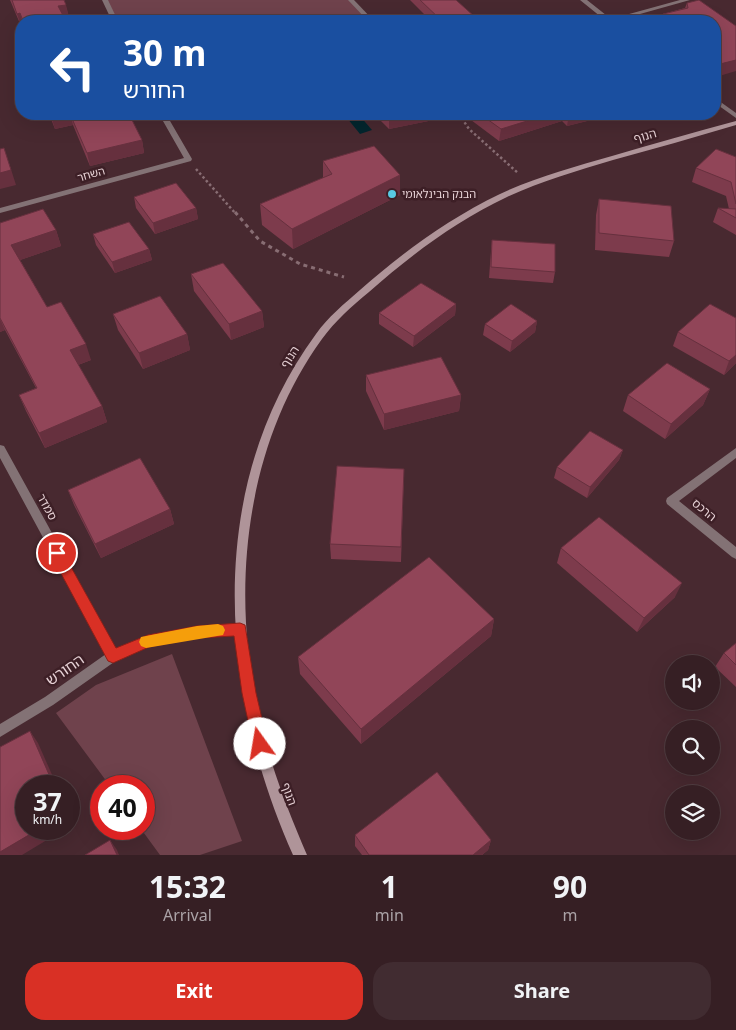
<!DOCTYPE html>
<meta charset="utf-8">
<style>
:root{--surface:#361f24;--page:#412c31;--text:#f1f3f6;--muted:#aaa2a6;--line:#503d41;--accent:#d93025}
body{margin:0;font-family:"Noto Sans","Noto Sans Hebrew",sans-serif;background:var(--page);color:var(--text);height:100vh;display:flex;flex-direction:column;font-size:19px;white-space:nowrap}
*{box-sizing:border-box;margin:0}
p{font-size:16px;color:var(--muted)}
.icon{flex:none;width:28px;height:28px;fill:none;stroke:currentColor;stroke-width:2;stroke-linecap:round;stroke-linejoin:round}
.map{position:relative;height:855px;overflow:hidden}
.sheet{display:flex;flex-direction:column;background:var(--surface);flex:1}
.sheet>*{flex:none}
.banner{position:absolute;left:15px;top:15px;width:706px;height:105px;border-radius:20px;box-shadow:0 5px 20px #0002,0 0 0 1px var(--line);background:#1a4fa0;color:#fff;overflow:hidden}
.tools{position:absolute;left:665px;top:655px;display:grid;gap:10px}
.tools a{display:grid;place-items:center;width:55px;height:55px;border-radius:50%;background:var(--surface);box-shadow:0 5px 20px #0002,0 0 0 1px var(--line);font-size:25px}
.speed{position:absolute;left:15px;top:775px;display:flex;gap:10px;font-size:25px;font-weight:700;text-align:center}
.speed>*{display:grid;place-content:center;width:65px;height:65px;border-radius:50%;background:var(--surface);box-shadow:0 5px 20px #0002,0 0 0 1px var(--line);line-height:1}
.speed small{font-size:12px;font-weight:400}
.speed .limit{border:8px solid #d22;background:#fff;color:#111}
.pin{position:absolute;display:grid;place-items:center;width:42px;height:42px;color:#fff;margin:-21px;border:2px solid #fff;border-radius:50%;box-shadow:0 1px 5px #0007}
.me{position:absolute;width:55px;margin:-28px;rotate:347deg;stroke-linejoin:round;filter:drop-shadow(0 0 4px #0008)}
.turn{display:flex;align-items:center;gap:18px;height:105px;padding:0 25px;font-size:22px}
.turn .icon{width:65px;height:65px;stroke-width:2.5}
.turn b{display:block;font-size:35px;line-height:42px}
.eta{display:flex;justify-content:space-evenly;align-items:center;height:85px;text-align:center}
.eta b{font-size:30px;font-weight:700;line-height:35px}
.cta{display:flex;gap:10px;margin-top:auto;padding:10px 25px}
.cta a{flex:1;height:58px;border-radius:20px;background:var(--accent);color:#fff;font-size:20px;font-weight:700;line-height:58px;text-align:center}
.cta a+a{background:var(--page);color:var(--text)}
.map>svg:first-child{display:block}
.green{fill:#6f424c}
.water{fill:#03262e}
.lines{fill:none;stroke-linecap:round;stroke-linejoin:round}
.path-far1{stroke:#886d73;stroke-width:2.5;stroke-dasharray:2.5 2.5;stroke-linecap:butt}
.path{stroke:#886d73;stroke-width:3;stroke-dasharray:4 4;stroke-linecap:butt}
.street{fill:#837275;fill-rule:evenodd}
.secondary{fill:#af9499;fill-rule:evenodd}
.wall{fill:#7d3b4c}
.shaded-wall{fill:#66303e}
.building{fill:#914558;stroke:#66303e}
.route{fill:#d93025;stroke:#8d1f18}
.slow{fill:#f59e0b}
.poi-dot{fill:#58c9e3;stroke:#3d1f26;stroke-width:2}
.labels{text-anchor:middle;stroke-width:5;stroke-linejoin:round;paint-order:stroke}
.far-street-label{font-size:11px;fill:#e7d2d6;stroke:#3d1f26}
.far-poi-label{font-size:11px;fill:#e7d2d6;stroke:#3d1f26;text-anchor:start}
.street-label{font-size:12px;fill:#e7d2d6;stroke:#3d1f26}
.near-street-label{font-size:15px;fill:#e7d2d6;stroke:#3d1f26}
</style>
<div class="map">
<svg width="736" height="855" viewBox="0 0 736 855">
<rect width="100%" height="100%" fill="#482930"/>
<g class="green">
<path d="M105,0H351L369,20L361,21H115Z"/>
<path d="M172,654L242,841L200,855H160L141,829H144V786H110L56,713L96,685Z"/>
</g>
<path class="water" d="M359,115L372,130L360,134L347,118Z"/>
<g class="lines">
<g class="path-far1">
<path d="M459,114L469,129L518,173"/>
<path d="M196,169L236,214"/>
</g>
<path class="path" d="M235,212L260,241L300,264L344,277"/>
<g class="street">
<path d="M102,0H108L118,21H112Z"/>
<path d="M348,0H354L374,21H368Z"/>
<path d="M580,0H587L611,19L680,0H690L615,21H606Z"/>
<path d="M715,98L736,113V118L715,103Z"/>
<path d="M159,114H166L192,159L191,161L0,213V208L184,158Z"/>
<path d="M0,445L4,446L116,649L148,636L197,627L240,624L244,625L246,629L244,633L197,637L149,646L117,660L53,705L0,737V724L45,697L106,654L0,458Z"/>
<path d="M736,448V458L679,501L736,547V559L732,557L667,504L666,501L667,498Z"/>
</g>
<path class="secondary" d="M736,121V125C695,137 654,149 613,160C577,171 541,181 507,197C456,221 411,255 369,292C352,306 335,321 322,339C245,445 230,590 259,715C270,765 287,808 307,855H293C219,690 204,486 316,334C328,317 344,304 360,290C402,253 448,219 500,194C536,177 574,167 612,156C653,144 694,132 736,121Z"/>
</g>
<g class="wall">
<path d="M10,0H64L69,17L64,18L66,21H21V26Z"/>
<path d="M410,0H456L474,21H431Z"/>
<path d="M687,3L736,26L716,77L715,76V21H661L663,14L685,8Z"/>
<path d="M49,114H115L142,140L144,153L90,166L73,125L55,129Z"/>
<path d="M374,114H607L603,115V117L567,126L562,121L499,141L463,114L389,129Z"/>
<path d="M736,157V235L713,222L718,208L729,209L726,196L692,182L696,168Z"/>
<path d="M323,161L400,175V195L293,249L262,225L260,204L323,178Z"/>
<path d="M134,197L196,208L198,219L155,234L136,208Z"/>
<path d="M599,199L674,241L669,257L595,250L596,215Z"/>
<path d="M0,223L56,230L61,246L20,260L47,307L91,360L78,365L102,406L107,422L45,448L26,411L19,395L36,388L5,330L0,332Z"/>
<path d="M93,234L149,249L152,260L115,273L96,245Z"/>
<path d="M492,240L555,272L553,283L489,278L491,251Z"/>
<path d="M191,274L262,311L264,327L231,340L194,291Z"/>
<path d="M456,304L455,315L413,347L379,324V313Z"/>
<path d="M113,314L187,334L190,350L143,369L118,330Z"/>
<path d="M736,318V363L724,375L673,346L678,332Z"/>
<path d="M537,321L535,332L510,352L483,335L485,324Z"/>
<path d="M366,375L461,395L459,411L384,430L366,391Z"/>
<path d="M710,389L703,405L665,439L623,411L628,395Z"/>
<path d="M623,450L619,460L587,498L554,478L557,467Z"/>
<path d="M404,469L401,562L331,559L330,544Z"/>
<path d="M68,490L170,509L174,524L101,558L74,505Z"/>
<path d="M561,548L675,597L637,632L557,563Z"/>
<path d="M494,619L491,636L361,744L300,674L298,657Z"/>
<path d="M736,643V687L715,667L724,653Z"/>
<path d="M355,835L491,840L488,850L482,855H362L355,846Z"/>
</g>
<g class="shaded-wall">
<path d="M66,5L69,17L62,19L58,6Z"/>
<path d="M20,13L22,21H21V26L17,14Z"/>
<path d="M475,17L474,21H457Z"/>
<path d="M736,60V71L716,77L720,64Z"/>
<path d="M60,114H70L73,125L55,129L51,116Z"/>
<path d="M407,114H463L389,129V117Z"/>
<path d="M550,114H563L562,121L499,141L501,129Z"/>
<path d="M569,114H607L603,115V117L567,126Z"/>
<path d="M142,140L144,153L90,166L87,153Z"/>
<path d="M9,163L16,185L0,189V173Z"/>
<path d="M400,175V195L293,249L292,229Z"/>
<path d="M196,208L198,219L155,234L153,223Z"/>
<path d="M56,230L61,246L17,261L11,245Z"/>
<path d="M149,249L152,260L115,273L112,262Z"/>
<path d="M456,304L455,315L413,347L414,336Z"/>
<path d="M262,311L264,327L231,340L229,324Z"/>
<path d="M0,319L5,330L0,332Z"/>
<path d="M537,321L535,332L510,352L512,341Z"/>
<path d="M187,334L190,350L143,369L139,353Z"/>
<path d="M86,344L91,360L75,366L70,350Z"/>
<path d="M736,355V363L724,375L729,361Z"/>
<path d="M710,389L703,405L665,439L671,424Z"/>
<path d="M461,395L459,411L384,430V414Z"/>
<path d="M102,406L107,422L45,448L39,433Z"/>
<path d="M623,450L619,460L587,498L590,487Z"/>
<path d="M170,509L174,524L101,558L95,544Z"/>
<path d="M682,583L675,597L637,632L644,618Z"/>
<path d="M494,619L491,636L361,744V729Z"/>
<path d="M30,731L38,743L57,786H54Z"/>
<path d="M69,811L74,823L69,826Z"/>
<path d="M39,829H65L22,855H0V852Z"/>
<path d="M110,840L117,850L119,855H117Z"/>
<path d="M491,840L488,850L482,855H473Z"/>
</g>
<g class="building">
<path d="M12,0H64L66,5L58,6L66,21H23L20,13L17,14Z"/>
<path d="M420,0H456L475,17L457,21H442Z"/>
<path d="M699,0L736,26V60L720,64L715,61V21H673L663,14L688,8L687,3Z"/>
<path d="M50,114H60L51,116Z"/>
<path d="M70,114H129L142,140L87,153Z"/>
<path d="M386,114H407L389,117Z"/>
<path d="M480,114H550L501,129Z"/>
<path d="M374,146L400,175L292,229L260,204L332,174L323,161Z"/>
<path d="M4,148L11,170L0,173V149Z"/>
<path d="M716,149L736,157V204L731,182L696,168Z"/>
<path d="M176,183L196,208L153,223L134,197Z"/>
<path d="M599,199L671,206L674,241L599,233Z"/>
<path d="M718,208L736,209V218Z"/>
<path d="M43,209L56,230L11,245L47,307L61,302L86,344L70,350L102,406L39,433L19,395L37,388L0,318V223Z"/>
<path d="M129,222L149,249L112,262L93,234Z"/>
<path d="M492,240L555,244V272L491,267Z"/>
<path d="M223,263L262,311L229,324L191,274Z"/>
<path d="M421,283L456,304L414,336L379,313Z"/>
<path d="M160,296L187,334L139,353L113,314Z"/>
<path d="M511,304L537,321L512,341L485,324Z"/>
<path d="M710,304L736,318V355L729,361L678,332Z"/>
<path d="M441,357L461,395L384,414L366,375Z"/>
<path d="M667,363L710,389L671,424L628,395Z"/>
<path d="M590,431L623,450L590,487L557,467Z"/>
<path d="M140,458L170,509L95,544L68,490Z"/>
<path d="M337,466L404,469L401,547L330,544Z"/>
<path d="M599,517L682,583L644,618L561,548Z"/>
<path d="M429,557L494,619L361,729L298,657Z"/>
<path d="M736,643V665L724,653Z"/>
<path d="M30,731L54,786H26V829H39L0,852V747Z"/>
<path d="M437,772L491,840L473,855H369L355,835Z"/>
<path d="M110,840L117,855H85Z"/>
</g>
<path class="route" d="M57,547L61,549L116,648L148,635L197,626L240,623L245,625L256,693L268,744L266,749L260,752L255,749L253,744L242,693L234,636L197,638L149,647L113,663L108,661L50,553L52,549Z"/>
<path class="slow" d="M218,624L223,626L225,630L223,635L146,648L141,646L139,642L141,637L146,636L197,626Z"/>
<circle class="poi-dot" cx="392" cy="194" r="5"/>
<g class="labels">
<g class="far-street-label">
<text transform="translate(91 174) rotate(-16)" y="4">השחר</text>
</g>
<g class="far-poi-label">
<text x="402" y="198">הבנק הבינלאומי</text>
</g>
<g class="street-label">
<text transform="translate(645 136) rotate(-16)" y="4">הנוף</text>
<text transform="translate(290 357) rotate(-57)" y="4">הנוף</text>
<text transform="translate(47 507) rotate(61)" y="4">סמדר</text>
<text transform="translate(704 510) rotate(39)" y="4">הרכס</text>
<text transform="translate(289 794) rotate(70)" y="4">הנוף</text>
</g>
<g class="near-street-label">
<text transform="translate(65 670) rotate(-35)" y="5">החורש</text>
</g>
</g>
</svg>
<div class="tools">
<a><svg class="icon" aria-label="sound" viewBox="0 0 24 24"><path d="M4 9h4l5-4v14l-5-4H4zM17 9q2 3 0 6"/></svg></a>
<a><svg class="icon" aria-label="search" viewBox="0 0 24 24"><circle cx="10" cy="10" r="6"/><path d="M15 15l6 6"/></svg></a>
<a><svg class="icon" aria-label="layers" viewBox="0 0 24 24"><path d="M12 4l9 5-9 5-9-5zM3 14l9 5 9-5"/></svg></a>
</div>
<div class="speed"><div>37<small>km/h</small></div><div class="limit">40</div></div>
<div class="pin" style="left:57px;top:553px;background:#d93025"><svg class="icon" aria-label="arrive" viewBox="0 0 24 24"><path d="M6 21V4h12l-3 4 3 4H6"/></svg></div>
<svg class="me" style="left:260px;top:744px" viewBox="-20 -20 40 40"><circle r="19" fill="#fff"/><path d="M0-13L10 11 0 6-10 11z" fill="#d93025"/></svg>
<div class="banner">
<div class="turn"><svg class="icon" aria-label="left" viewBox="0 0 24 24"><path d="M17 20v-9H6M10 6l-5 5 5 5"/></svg><div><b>30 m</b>החורש</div></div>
</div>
</div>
<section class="sheet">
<div class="eta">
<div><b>15:32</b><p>Arrival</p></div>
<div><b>1</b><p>min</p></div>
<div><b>90</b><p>m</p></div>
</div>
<div class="cta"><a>Exit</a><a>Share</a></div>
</section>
